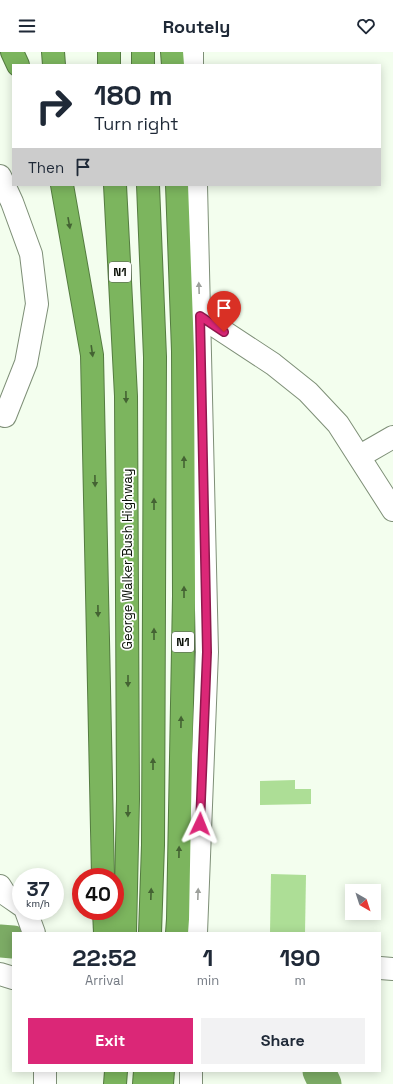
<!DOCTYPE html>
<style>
:root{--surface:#fff;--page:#f2f2f3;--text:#1f2937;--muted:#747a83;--accent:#db2777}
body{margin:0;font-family:"Space Grotesk",sans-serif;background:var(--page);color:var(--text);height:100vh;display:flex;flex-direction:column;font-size:15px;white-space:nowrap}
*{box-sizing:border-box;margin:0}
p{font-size:13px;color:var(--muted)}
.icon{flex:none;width:22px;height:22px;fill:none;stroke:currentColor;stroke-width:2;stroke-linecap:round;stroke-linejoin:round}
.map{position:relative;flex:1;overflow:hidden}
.sheet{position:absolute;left:12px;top:880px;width:369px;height:140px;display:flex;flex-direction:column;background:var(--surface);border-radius:0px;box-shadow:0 2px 10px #0003}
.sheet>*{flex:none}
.banner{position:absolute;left:12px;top:12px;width:369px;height:122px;border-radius:0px;box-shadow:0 2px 10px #0003;background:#fff;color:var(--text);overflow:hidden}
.needle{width:26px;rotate:141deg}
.fabs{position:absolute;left:345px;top:832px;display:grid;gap:8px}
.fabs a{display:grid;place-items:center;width:36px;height:36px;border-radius:0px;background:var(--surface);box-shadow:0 2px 10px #0003;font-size:20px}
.speed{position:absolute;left:12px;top:816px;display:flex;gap:8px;font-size:20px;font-weight:700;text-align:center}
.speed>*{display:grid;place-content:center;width:52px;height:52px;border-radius:50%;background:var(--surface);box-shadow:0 2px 10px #0003;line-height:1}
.speed small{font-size:10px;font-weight:400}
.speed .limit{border:6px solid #d22;background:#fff;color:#111}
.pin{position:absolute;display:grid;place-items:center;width:34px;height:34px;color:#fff;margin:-41px -17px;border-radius:50% 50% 50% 0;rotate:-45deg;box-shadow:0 0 4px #0007}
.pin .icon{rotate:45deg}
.me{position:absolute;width:44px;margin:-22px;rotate:2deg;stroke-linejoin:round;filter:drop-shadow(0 0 3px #0008)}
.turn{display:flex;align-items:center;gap:14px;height:84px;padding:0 16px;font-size:18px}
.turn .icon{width:52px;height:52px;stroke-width:2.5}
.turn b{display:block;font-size:28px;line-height:34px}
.then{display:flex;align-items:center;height:38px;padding:0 16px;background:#0003;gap:8px;font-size:15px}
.eta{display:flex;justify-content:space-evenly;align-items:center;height:68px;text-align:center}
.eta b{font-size:24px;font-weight:600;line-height:28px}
.primary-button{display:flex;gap:8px;margin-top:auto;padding:8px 16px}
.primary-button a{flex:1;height:46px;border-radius:0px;background:var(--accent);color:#fff;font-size:16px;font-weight:600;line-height:46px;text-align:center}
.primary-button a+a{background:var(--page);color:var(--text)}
header{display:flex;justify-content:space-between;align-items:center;height:52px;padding:0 16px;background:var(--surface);font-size:18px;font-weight:600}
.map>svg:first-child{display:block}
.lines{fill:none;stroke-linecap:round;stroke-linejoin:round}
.river{stroke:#7cab65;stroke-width:33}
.building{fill:#adde96}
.minor-casing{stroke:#7e8f77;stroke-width:24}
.highway-casing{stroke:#547c40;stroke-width:24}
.minor{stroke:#fff;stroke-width:22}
.highway{stroke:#7cb55e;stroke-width:22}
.oneway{fill:#446333}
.oneway2{fill:#9da09c}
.route-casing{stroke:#8e194d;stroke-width:10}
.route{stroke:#db2777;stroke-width:7}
.labels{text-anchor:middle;stroke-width:3.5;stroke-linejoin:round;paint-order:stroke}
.shield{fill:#fff;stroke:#545852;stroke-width:1}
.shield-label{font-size:12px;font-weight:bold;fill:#0b1108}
.street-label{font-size:13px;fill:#0b1108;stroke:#fff}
</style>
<header><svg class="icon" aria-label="menu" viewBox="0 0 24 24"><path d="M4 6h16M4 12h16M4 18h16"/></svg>Routely<svg class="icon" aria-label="heart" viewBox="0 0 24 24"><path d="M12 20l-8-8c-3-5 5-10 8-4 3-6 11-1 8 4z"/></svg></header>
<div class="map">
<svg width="393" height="1032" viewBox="0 0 393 1032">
<rect width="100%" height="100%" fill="#f3feee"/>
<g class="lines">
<g class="river">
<path d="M0,889L13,890"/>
<path d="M319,1019L325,1032"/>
</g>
</g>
<g class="building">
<path d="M295,728V737H311V752L260,753V729Z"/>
<path d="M271,822L306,823L305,881H270Z"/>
</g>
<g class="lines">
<defs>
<g id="minor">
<path d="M192,0V13"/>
<path d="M0,124L12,150L31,202L37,252L26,311L5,364"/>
<path d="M196,133L207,600L196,881"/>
<path d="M200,264L273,312L308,340L338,372L393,458"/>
<path d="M360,404L393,385"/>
<path d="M0,834L5,842L21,853"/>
<path d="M26,859L34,881"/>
<path d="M380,916L393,917"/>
<path d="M0,922L13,926"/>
<path d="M45,1032V1019"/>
<path d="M191,1032V1019"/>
</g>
<g id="highway">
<path d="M12,0L18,13"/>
<path d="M53,0L54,13"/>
<path d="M109,0V13"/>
<path d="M143,0V13"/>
<path d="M172,0L173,13"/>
<path d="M62,133L92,303L103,825"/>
<path d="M115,133L126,344L128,747L125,881"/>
<path d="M148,133L155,305L153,793L150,881"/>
<path d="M104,859L105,881"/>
<path d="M177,881L178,867L184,544L183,299L177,133"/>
<path d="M115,1032L116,1019"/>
<path d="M144,1032L145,1019"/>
<path d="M162,1032L163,1019"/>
</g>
</defs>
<use href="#minor" class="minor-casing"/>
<use href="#highway" class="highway-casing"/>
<use href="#minor" class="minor"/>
<use href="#highway" class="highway"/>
</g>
<defs><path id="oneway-solid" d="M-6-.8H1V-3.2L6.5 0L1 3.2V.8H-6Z"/></defs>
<g class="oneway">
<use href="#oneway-solid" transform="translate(69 171) rotate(80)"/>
<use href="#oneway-solid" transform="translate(92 299) rotate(82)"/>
<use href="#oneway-solid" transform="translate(126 345) rotate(89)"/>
<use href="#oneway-solid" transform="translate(184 410) rotate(-90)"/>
<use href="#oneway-solid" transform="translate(95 429) rotate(89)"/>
<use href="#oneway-solid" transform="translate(154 452) rotate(-90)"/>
<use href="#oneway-solid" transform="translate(184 540) rotate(-90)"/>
<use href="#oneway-solid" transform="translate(98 559) rotate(89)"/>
<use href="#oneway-solid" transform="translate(154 582) rotate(-90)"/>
<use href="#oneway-solid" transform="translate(128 629) rotate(90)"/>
<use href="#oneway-solid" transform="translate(181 670) rotate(-89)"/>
<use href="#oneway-solid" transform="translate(153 712) rotate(-90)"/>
<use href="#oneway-solid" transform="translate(128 759) rotate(91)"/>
<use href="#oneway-solid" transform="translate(179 800) rotate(-89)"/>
<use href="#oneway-solid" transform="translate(151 842) rotate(-88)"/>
</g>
<g class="oneway2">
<use href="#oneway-solid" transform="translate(199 236) rotate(-92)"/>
<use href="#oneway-solid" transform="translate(198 842) rotate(-88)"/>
</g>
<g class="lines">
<defs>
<path id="route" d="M200,772L207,600L200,264L224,280"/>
</defs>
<use href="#route" class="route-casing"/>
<use href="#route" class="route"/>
</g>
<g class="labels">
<g class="shield">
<rect x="109" y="210" width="22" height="20" rx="3"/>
<rect x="172" y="580" width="22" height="20" rx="3"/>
</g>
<g class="shield-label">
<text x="120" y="224">N1</text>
<text x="183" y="594">N1</text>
</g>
<g class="street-label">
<text transform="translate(127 507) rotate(-90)" y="5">George Walker Bush Highway</text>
</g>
</g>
</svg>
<div class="fabs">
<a><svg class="needle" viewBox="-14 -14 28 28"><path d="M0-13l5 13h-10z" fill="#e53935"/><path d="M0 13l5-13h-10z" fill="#747a83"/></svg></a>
</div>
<div class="speed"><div>37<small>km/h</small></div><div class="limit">40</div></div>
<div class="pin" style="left:224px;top:280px;background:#d93025"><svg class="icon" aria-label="arrive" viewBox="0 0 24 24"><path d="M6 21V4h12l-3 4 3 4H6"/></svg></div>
<svg class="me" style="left:200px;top:772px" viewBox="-20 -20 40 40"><path d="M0-17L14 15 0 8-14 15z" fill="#db2777" stroke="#fff" stroke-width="4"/></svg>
<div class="banner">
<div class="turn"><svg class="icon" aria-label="right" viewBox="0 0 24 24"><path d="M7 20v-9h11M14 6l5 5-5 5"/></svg><div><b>180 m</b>Turn right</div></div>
<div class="then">Then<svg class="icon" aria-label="arrive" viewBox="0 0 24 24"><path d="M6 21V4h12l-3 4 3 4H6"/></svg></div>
</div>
<section class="sheet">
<div class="eta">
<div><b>22:52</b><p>Arrival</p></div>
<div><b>1</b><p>min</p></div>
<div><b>190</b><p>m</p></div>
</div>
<div class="primary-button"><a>Exit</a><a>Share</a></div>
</section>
</div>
